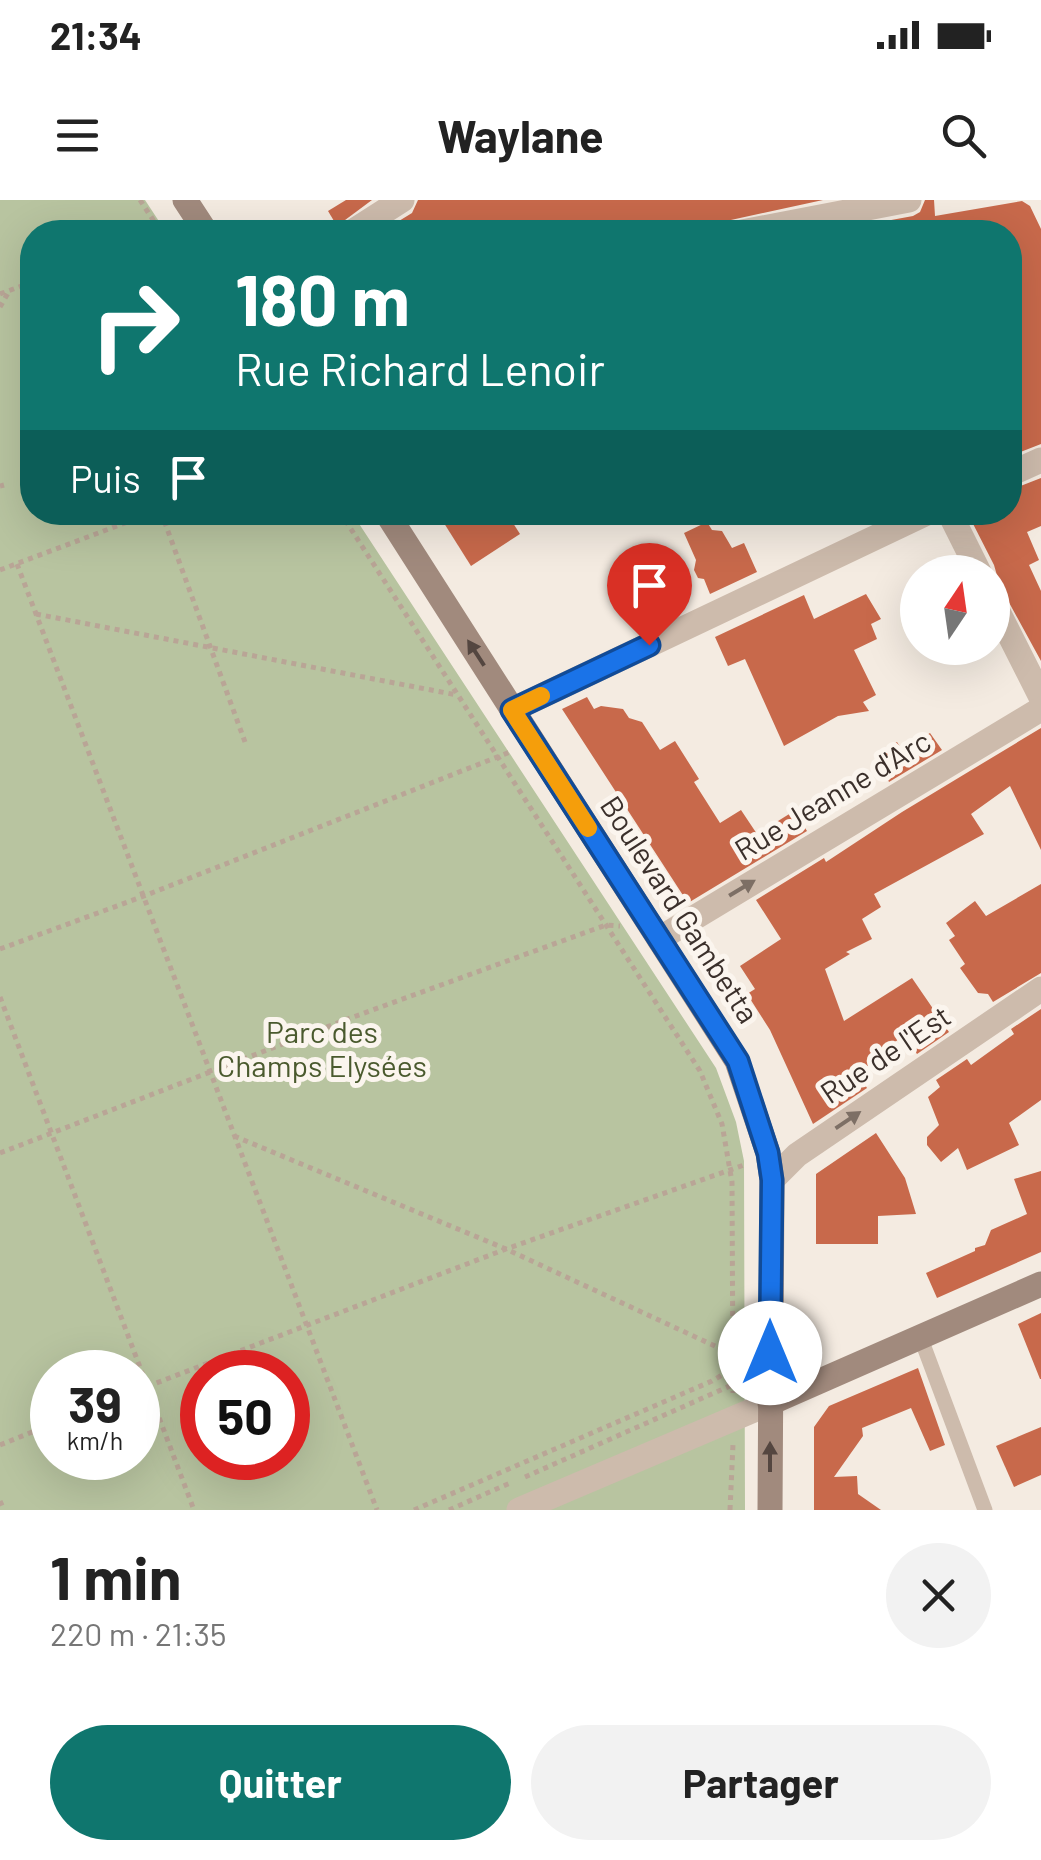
<!DOCTYPE html>
<html lang="fr">
<meta charset="utf-8">
<style>
:root{--surface:#fff;--page:#f2f2f2;--text:#222;--muted:#767676;--accent:#0f766e}
body{margin:0;font-family:Barlow,sans-serif;background:var(--page);color:var(--text);height:100vh;display:flex;flex-direction:column;font-size:38px;white-space:nowrap}
*{box-sizing:border-box;margin:0}
p{font-size:32px;color:var(--muted)}
.icon{flex:none;width:55px;height:55px;fill:none;stroke:currentColor;stroke-width:2;stroke-linecap:round;stroke-linejoin:round}
.map{position:relative;height:1310px;overflow:hidden}
.panel{display:flex;flex-direction:column;background:var(--surface);flex:1}
.panel>*{flex:none}
.banner{position:absolute;left:20px;top:20px;width:1002px;height:305px;border-radius:40px;box-shadow:0 10px 40px #0002;background:#0f766e;color:#fff;overflow:hidden}
.needle{width:65px;rotate:13deg}
.buttons{position:absolute;left:900px;top:355px;display:grid;gap:20px}
.buttons a{display:grid;place-items:center;width:110px;height:110px;border-radius:50%;background:var(--surface);box-shadow:0 10px 40px #0002;font-size:50px}
.speed{position:absolute;left:30px;top:1150px;display:flex;gap:20px;font-size:50px;font-weight:700;text-align:center}
.speed>*{display:grid;place-content:center;width:130px;height:130px;border-radius:50%;background:var(--surface);box-shadow:0 10px 40px #0002;line-height:1}
.speed small{font-size:25px;font-weight:400}
.speed .limit{border:15px solid #d22;background:#fff;color:#111}
.pin{position:absolute;display:grid;place-items:center;width:85px;height:85px;color:#fff;margin:-102px -42px;border-radius:50% 50% 50% 0;rotate:-45deg;box-shadow:0 0 10px #0007}
.pin .icon{rotate:45deg}
.me{position:absolute;width:110px;margin:-55px;rotate:0deg;stroke-linejoin:round;filter:drop-shadow(0 0 8px #0008)}
.turn{display:flex;align-items:center;gap:35px;height:210px;padding:0 50px;font-size:45px}
.turn .icon{width:130px;height:130px;stroke-width:2.5}
.turn b{display:block;font-size:70px;line-height:85px}
.then{display:flex;align-items:center;height:95px;padding:0 50px;background:#0003;gap:20px;font-size:38px}
.round{display:grid;place-items:center;flex:none;width:105px;height:105px;border-radius:52px;background:var(--page)}
.summary{display:flex;align-items:center;justify-content:space-between;height:170px;padding:0 50px}
h1{font-size:60px;font-weight:700;line-height:75px}
.action{display:flex;gap:20px;margin-top:auto;padding:20px 50px}
.action a{flex:1;height:115px;border-radius:60px;background:var(--accent);color:#fff;font-size:40px;font-weight:700;line-height:115px;text-align:center}
.action a+a{background:var(--page);color:var(--text)}
.status{display:flex;justify-content:space-between;align-items:center;height:70px;padding:0 50px;background:var(--surface);direction:ltr}
.status svg{height:28px;fill:currentColor}
header{display:flex;justify-content:space-between;align-items:center;height:130px;padding:0 50px;background:var(--surface);font-size:45px;font-weight:700}
.map>svg:first-child{display:block}
.green{fill:#b8c4a0;fill-rule:evenodd}
.building{fill:#c8694b}
.lines{fill:none;stroke-linecap:round;stroke-linejoin:round}
.path{stroke:#b9a596;stroke-width:5;stroke-dasharray:5 5;stroke-linecap:butt}
.lane{stroke:#cdbbac;stroke-width:15}
.street{stroke:#cdbbac;stroke-width:25}
.secondary{stroke:#a18a7d;stroke-width:25}
.oneway{fill:#544640}
.oneway2{fill:#7d6f65}
.route-casing{stroke:#114b97;stroke-width:25}
.route{stroke:#1a73e8;stroke-width:18}
.slow{stroke:#f59e0b;stroke-width:18}
.labels{text-anchor:middle;stroke-width:10;stroke-linejoin:round;paint-order:stroke}
.street-label{font-size:30px;fill:#3b302b;stroke:#fbf5ee}
.park-label{font-size:30px;fill:#4a5a2e;stroke:#fbf5ee}
</style>
<div class="status"><b>21:34</b><svg viewBox="0 0 49 12"><path d="M0 12V9h3v3zM5 12V6h3v6zM10 12V3h3v9zM15 12V0h3v12zM26 1h20v11H26zM47 4h2v5h-2z"/></svg></div>
<header><svg class="icon" aria-label="menu" viewBox="0 0 24 24"><path d="M4 6h16M4 12h16M4 18h16"/></svg>Waylane<svg class="icon" aria-label="search" viewBox="0 0 24 24"><circle cx="10" cy="10" r="6"/><path d="M15 15l6 6"/></svg></header>
<div class="map">
<svg width="1041" height="1310" viewBox="0 0 1041 1310">
<rect width="100%" height="100%" fill="#f4ebe1"/>
<path class="green" d="M0,0H145L166,32H32V312L352,313L716,868L736,922L744,961L745,1310H0ZM52,1172H138V1258H52ZM202,1172H288V1258H202Z"/>
<g class="building">
<path d="M346,0H372L337,26L328,11Z"/>
<path d="M418,0H823L676,32H381L412,13Z"/>
<path d="M925,0H934L935,16L1022,1L1030,6L1041,29V244L1010,256V32H826L913,16L920,12Z"/>
<path d="M1041,278V326L1027,332L1039,360L1029,365L1041,391V461L1000,386L994,365L967,312H1010V290Z"/>
<path d="M437,312H506L520,334L471,366Z"/>
<path d="M707,322L712,330L722,331L732,348L744,343L757,372L710,394L704,379L698,378L694,370L696,360L684,333Z"/>
<path d="M866,394L881,419L871,424L877,439L854,450L876,495L863,502L869,511L838,516L784,546L745,459L728,466L715,437L804,395L814,419Z"/>
<path d="M587,497L594,509L601,506L623,509L629,518L642,522L660,550L675,541L699,579L694,582L720,623L741,610L757,634L794,611L807,631L688,703L562,509Z"/>
<path d="M1041,528V650L1010,586L971,614L984,634L874,694L881,707L862,719L872,739L846,752L850,754L825,769L844,821L912,778L949,832L917,854L904,836L876,854L866,869L864,883L867,888L813,924L770,830L747,794L755,789L740,766L781,739L756,700L824,658L826,662L902,612Z"/>
<path d="M930,533L942,550L889,582L876,554L897,542L902,550Z"/>
<path d="M1041,684V773L993,802L988,794L978,793L960,768L965,764L949,740L955,736L946,723L975,701L986,716Z"/>
<path d="M1041,809V900L1009,923L1019,945L967,970L958,948L941,962L927,945V937L939,925L928,897L940,887L936,880L967,859L971,865L1014,834L1011,829Z"/>
<path d="M876,933L905,978L916,1014L878,1016V1044H816V974Z"/>
<path d="M1041,971V1052L937,1098L926,1073L975,1051V1048L985,1045L991,1030L1027,1014L1014,979Z"/>
<path d="M1041,1113V1179H1040L1018,1124Z"/>
<path d="M918,1168L945,1245L930,1251L911,1208L862,1228L863,1236L834,1277L857,1276L858,1294L881,1310H814V1227L829,1206Z"/>
<path d="M1041,1227V1275L1014,1287L996,1246Z"/>
</g>
<g class="lines">
<g class="path">
<path d="M140,0L161,32"/>
<path d="M0,94L32,82"/>
<path d="M0,107L8,93"/>
<path d="M0,286L4,285"/>
<path d="M161,312L245,542"/>
<path d="M340,312L700,871L722,924L732,982L733,1193"/>
<path d="M17,364L377,1310"/>
<path d="M0,370L154,312"/>
<path d="M36,414L457,495"/>
<path d="M0,749L144,696L510,552"/>
<path d="M0,797L194,1310"/>
<path d="M234,936L506,1049L732,1154H748"/>
<path d="M0,953L345,820L606,725L620,726"/>
<path d="M138,1190L506,1049L744,965"/>
<path d="M0,1245L52,1224"/>
<path d="M525,1277L732,1185"/>
<path d="M0,1301L4,1310"/>
<path d="M414,1310L712,1181L732,1169L746,1166"/>
<path d="M449,1310L510,1283"/>
<path d="M730,1310L733,1244"/>
</g>
<path class="lane" d="M920,1136L985,1310"/>
<g class="street">
<path d="M352,32L402,0"/>
<path d="M742,32L909,0"/>
<path d="M1010,274L1041,260"/>
<path d="M949,312L979,372"/>
<path d="M992,400L1041,497"/>
<path d="M512,510L929,312"/>
<path d="M659,739L1041,509"/>
<path d="M772,980L797,955L1041,789"/>
<path d="M519,1310L770,1203"/>
</g>
<g class="secondary">
<path d="M185,0L206,32"/>
<path d="M386,312L737,861L768,953L772,980L770,1310"/>
<path d="M770,1203L1041,1084"/>
</g>
</g>
<defs><path id="oneway-solid" d="M-6-.8H1V-3.2L6.5 0L1 3.2V.8H-6Z" transform="scale(2.5)"/></defs>
<g class="oneway">
<use href="#oneway-solid" transform="translate(476 453) rotate(-123)"/>
<use href="#oneway-solid" transform="translate(770 1257) rotate(-90)"/>
</g>
<g class="oneway2">
<use href="#oneway-solid" transform="translate(742 688) rotate(-31)"/>
<use href="#oneway-solid" transform="translate(848 920) rotate(-34)"/>
</g>
<g class="lines">
<defs>
<path id="route" d="M649,445L512,510L738,861L768,953L772,980L770,1153"/>
</defs>
<use href="#route" class="route-casing"/>
<use href="#route" class="route"/>
<path class="slow" d="M541,496L512,510L588,628"/>
</g>
<g class="labels">
<g class="street-label">
<text transform="translate(833 596) rotate(-31)" y="10">Rue Jeanne d'Arc</text>
<text transform="translate(679 710) rotate(57)" y="10">Boulevard Gambetta</text>
<text transform="translate(886 855) rotate(-34)" y="10">Rue de l'Est</text>
</g>
<g class="park-label">
<text x="322" y="843">Parc des<tspan x="322" dy="34">Champs Elysées</tspan></text>
</g>
</g>
</svg>
<div class="buttons">
<a><svg class="needle" viewBox="-14 -14 28 28"><path d="M0-13l5 13h-10z" fill="#e53935"/><path d="M0 13l5-13h-10z" fill="#767676"/></svg></a>
</div>
<div class="speed"><div>39<small>km/h</small></div><div class="limit">50</div></div>
<div class="pin" style="left:649px;top:445px;background:#d93025"><svg class="icon" aria-label="arrive" viewBox="0 0 24 24"><path d="M6 21V4h12l-3 4 3 4H6"/></svg></div>
<svg class="me" style="left:770px;top:1153px" viewBox="-20 -20 40 40"><circle r="19" fill="#fff"/><path d="M0-13L10 11 0 6-10 11z" fill="#1a73e8"/></svg>
<div class="banner">
<div class="turn"><svg class="icon" aria-label="right" viewBox="0 0 24 24"><path d="M7 20v-9h11M14 6l5 5-5 5"/></svg><div><b>180 m</b>Rue Richard Lenoir</div></div>
<div class="then">Puis<svg class="icon" aria-label="arrive" viewBox="0 0 24 24"><path d="M6 21V4h12l-3 4 3 4H6"/></svg></div>
</div>
</div>
<section class="panel">
<div class="summary"><div><h1>1 min</h1><p>220 m · 21:35</p></div><a class="round"><svg class="icon" aria-label="close" viewBox="0 0 24 24"><path d="M6 6l12 12M18 6L6 18"/></svg></a></div>
<div class="action"><a>Quitter</a><a>Partager</a></div>
</section>
